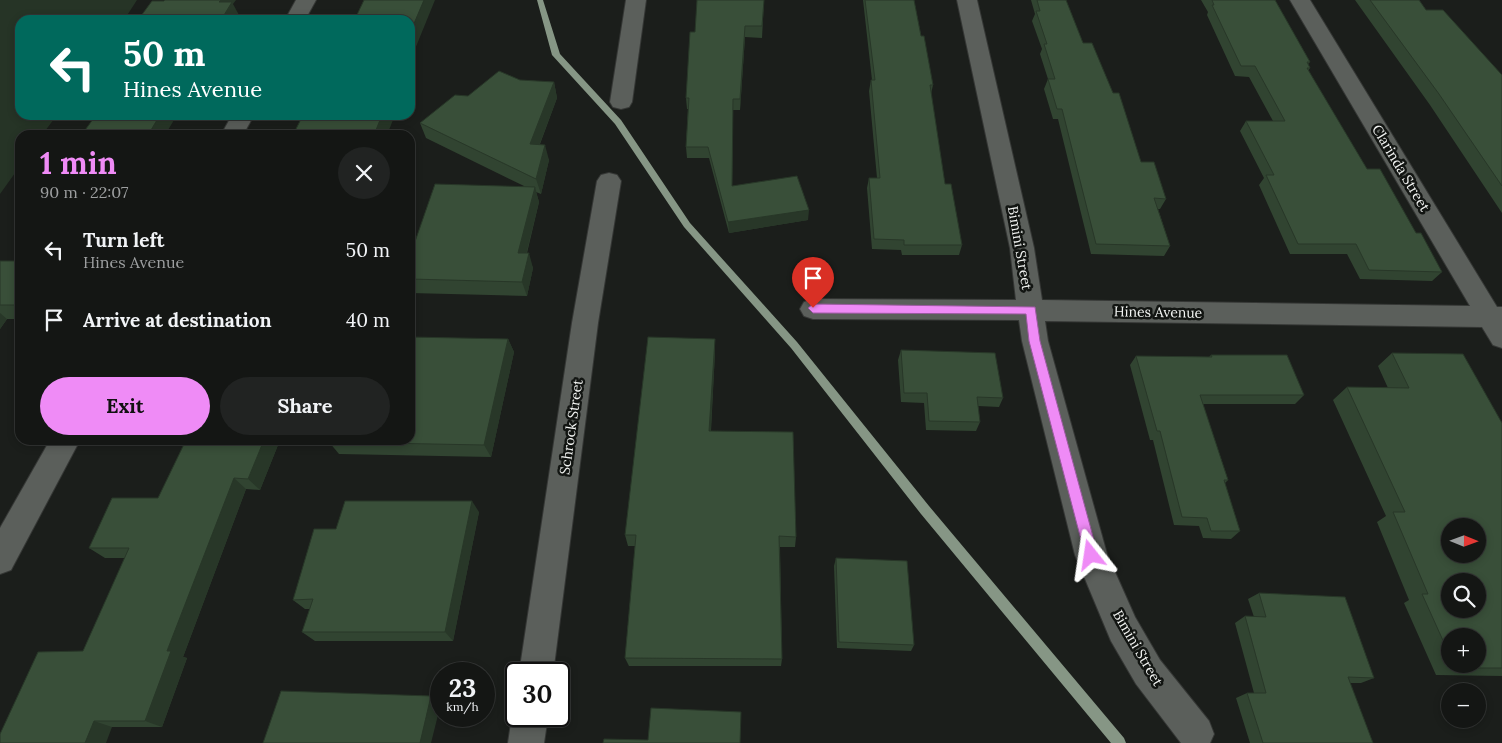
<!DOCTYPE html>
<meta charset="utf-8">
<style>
:root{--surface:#141614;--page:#212322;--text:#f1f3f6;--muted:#9d9fa0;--line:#333534;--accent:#ef8bf6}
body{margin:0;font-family:Lora,serif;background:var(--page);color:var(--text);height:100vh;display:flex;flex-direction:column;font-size:19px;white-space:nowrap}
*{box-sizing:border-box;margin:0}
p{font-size:16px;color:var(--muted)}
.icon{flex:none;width:28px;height:28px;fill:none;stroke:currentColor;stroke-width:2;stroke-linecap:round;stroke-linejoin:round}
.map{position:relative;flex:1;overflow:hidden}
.panel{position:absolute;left:15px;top:130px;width:400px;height:315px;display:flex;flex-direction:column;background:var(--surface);border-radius:15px;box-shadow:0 2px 8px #0003,0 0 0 1px var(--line)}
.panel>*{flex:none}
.guide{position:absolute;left:15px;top:15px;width:400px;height:105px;border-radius:15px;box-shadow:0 2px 8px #0003,0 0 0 1px var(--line);background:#00695c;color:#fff;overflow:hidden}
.needle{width:32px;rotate:91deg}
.buttons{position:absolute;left:1441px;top:518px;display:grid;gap:10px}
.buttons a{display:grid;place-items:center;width:45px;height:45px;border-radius:50%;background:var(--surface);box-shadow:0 2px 8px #0003,0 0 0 1px var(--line);font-size:25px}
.speed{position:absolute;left:430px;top:662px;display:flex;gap:10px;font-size:25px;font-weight:700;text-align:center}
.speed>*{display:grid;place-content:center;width:65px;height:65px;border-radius:50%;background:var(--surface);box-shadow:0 2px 8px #0003,0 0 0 1px var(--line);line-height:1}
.speed small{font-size:12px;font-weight:400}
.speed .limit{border:2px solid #111;border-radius:8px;background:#fff;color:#111}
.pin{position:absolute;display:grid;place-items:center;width:42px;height:42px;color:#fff;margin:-51px -21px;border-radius:50% 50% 50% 0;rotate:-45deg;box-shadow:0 0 5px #0007}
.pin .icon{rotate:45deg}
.me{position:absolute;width:55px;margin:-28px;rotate:345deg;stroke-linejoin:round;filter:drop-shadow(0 0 4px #0008)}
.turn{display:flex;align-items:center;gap:18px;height:105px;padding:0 25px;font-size:22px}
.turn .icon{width:65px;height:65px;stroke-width:2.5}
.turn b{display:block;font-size:35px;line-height:42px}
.round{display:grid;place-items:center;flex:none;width:52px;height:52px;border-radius:26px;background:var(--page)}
.summary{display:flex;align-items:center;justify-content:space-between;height:85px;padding:0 25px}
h1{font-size:30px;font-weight:700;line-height:38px;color:var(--accent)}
.action{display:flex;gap:10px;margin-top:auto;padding:10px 25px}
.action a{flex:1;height:58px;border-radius:30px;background:var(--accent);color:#111;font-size:20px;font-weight:700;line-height:58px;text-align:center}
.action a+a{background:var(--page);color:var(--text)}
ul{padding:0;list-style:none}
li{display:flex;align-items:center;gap:15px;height:70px;padding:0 25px}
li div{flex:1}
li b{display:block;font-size:19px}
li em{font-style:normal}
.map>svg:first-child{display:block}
.green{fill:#263426}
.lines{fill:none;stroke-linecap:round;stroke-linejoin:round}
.stream{fill:#869685;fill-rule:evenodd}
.street-casing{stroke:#353735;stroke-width:2}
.street{fill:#5b5f5b;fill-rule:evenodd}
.wall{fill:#314431;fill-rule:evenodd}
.shaded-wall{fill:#283728}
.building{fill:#394f39;stroke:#283728;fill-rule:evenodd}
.route{fill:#ef8bf6;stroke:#9b5aa0}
.labels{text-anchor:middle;stroke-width:5;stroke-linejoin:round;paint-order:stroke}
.street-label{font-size:14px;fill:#f3f5f3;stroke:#121512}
</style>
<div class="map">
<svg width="1502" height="743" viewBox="0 0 1502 743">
<rect width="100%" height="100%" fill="#1b1e1b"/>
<path class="green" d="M0,0H137L124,20H20V115H57L42,135H20V166L0,194Z"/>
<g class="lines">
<path class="stream" d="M537,0H543L560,54L621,120L690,223L797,342L929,506L1124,738L1126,743H1111L921,514L791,348L684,227L615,124L552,55Z"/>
<defs>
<g id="street">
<path d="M296,0H316L305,20H285Z"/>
<path d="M626,0H646L632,102L629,107L621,109L613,107L610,102Z"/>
<path d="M957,0H977L1034,248L1042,300L1470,306L1290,0H1310L1497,307H1502V348L1493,345L1482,327L1045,321L1048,341L1107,554L1135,617L1160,660L1209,721L1214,734L1210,743H1181L1136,684L1111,641L1075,555L1022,341L1019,320L813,319L804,316L800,309L804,302L813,299L1016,300L1010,248Z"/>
<path d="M232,115H254L243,135H221Z"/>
<path d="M609,173L617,175L621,181L598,323L553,674H519L572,323L597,181L601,175Z"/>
<path d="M50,440H80L11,570L0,574V528Z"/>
<path d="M516,707V716H548L544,743H508L512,716Z"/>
</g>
</defs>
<use href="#street" class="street-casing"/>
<use href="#street" class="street"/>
</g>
<g class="wall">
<path d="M764,0L762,38L745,37L740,110H733L732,186L808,220L729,233L709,158H687L686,147L688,109H687L686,98L695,32Z"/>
<path d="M863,0H914L921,36L933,85L931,94L945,184L962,245L959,255H902L901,250L872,249L867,188L869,178H877L869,91L871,80H872Z"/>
<path d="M1031,0H1066L1083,43L1141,162L1166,199L1160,209H1158L1170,246L1164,256L1091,254L1058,119H1053L1044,89L1048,79L1040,54L1042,49L1032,21L1035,14Z"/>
<path d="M1201,0H1275L1310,62L1308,64L1310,68L1308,71L1367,169L1416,233L1442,272L1432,281L1360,279L1347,254H1290L1259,185L1264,178L1240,131L1246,121H1273L1249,77L1235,76L1207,15L1208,12Z"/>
<path d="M1355,0H1419L1426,10L1502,75V213L1430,105Z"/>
<path d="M520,80L554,82L557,98L540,144L549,160L541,194L536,192L539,202L527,253L533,268L527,296L410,293V256L524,186L426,138L420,123L468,96Z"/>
<path d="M0,261H20V319H7L0,329Z"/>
<path d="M508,339L514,352L491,457L339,454L329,442Z"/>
<path d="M901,350L1003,398L999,407L978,406L980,422L976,431L926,430L924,403L901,402L898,360Z"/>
<path d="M715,352L711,431L796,537L795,547H780L782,659L781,666H629L625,658L635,546H628L625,535Z"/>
<path d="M1392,353L1502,423V676L1436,675L1404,603L1409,600L1377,522L1386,516L1333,400L1347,387L1388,388L1378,366ZM1450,636L1478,664H1450Z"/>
<path d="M1211,355L1304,395L1295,404H1203L1228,480L1225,483L1240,531L1231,539L1203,538L1199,526L1174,525L1153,440H1150L1130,365L1136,356L1209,357Z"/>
<path d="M280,440L260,490L246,489L183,657L187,658L162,727H112L0,743L83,651L125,558H105L89,548L158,498Z"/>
<path d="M479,512L453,641H315L302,632L310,609H305L293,600L336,529Z"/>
<path d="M836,558L914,645L911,651L837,648L834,566Z"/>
<path d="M1259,593L1374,678L1361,683H1350L1373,743H1250L1236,698L1247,693H1254L1235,623L1245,616L1254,617L1248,599Z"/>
</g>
<g class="shaded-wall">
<path d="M221,0H236L233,4L239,15L236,20H221L219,2Z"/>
<path d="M424,0H435L413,54L416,63L410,78V33Z"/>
<path d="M745,26V37L740,110V99Z"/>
<path d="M554,82L557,98L534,159L530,144Z"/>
<path d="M160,115H177L165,135H148Z"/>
<path d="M382,115H395L387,135H374Z"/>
<path d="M545,145L549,160L541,194L536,179Z"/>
<path d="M535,187L539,202L523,267L518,253Z"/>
<path d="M809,210L808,220L729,233L728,222Z"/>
<path d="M529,253L533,268L527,296L522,282Z"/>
<path d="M0,313L7,319L0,329Z"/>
<path d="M508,339L514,352L491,457L484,445Z"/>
<path d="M715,339V352L710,443L709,431Z"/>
<path d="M264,440H280L260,490L248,479Z"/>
<path d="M234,478L246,489L183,657L187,658L162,727L145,721L167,651Z"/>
<path d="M472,501L479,512L453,641L445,632Z"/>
<path d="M431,696L441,703L431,743H420Z"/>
<path d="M94,721L112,727L106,743H85Z"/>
</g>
<g class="building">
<path d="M165,0H221L219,2H232L221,20H138L152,1H164Z"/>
<path d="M364,0H424L410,33V20H350L351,18L355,19Z"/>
<path d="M697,0H764L762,26H745L740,99H733L732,186L797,176L809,210L728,222L708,147H686L689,98H686L690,32H695Z"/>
<path d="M865,0H914L921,36H924L933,85H930L945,184H951L962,245H904V240L874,239L869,178H880L871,80H875Z"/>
<path d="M1037,0H1066L1083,43H1092L1113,93H1119L1141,162H1154L1166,199L1154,198L1170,246L1096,244L1062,109H1057L1048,79H1055L1044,44H1047L1036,11H1040Z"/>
<path d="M1212,0H1275L1310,62H1307L1310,68H1307L1367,169H1380L1416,233H1421L1442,272L1369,270L1356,244H1298L1266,175H1274L1246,121H1285L1255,66H1241L1212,5H1214Z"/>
<path d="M1370,0H1419L1426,10H1443L1502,75V186L1439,94Z"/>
<path d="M499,71L520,80L554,82L530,144L545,145L536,179L420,123L455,95L468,96Z"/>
<path d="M96,115H160L148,135H72L73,133H83Z"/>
<path d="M303,115H382L374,135H293Z"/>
<path d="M435,184L535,187L518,253H529L522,282L410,279V256Z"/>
<rect x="0" y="261" width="20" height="44"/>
<path d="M410,337L508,339L484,445L329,442V440H410Z"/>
<path d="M648,337L715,339L709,431L793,432L796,537L779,536L782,659L625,658L636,535H625Z"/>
<path d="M901,350L995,353L1003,398L977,397L980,422L929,421L927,393H904Z"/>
<path d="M1392,353L1463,354L1502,423V668H1456L1454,664H1478V636H1450V656L1422,594H1428L1393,512H1405L1347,387L1409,388ZM1450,526H1478V554H1450ZM1450,581H1478V609H1450Z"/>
<path d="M1211,355H1287L1304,395H1200L1228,480H1224L1240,531H1211L1207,518L1182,517L1160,431H1157L1136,356L1212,357Z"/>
<path d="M186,440H264L248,479L234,478L167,651H171L145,721H94L85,743H0V734L38,652L83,651L129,548H89L112,498H158Z"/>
<path d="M345,501H472L445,632H302L313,599L293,600L314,529H336Z"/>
<path d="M836,558L907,561L914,645L839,642Z"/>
<path d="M1259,593L1345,597L1374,678L1348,677L1373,743H1263L1247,693H1266L1245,616L1266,617Z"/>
<path d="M281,691L431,696L420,743H263Z"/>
<path d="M651,708L741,712L740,743H603L604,739L648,740Z"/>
</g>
<path class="route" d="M813,304L1035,307L1040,341L1098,555L1096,559L1091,561L1087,559L1085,555L1029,341L1026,314L813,313L808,308Z"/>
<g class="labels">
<g class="street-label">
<text transform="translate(1401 168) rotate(59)" y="5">Clarinda Street</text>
<text transform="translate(1020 248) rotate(80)" y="5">Bimini Street</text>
<text transform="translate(1158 312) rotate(1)" y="5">Hines Avenue</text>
<text transform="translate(571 427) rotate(-82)" y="5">Schrock Street</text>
<text transform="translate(1138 648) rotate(60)" y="5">Bimini Street</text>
</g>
</g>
</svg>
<div class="buttons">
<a><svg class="needle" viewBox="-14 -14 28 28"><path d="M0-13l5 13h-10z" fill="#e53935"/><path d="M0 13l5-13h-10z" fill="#9d9fa0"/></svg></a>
<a><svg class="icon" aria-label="search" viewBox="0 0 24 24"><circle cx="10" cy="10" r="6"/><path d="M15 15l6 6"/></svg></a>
<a>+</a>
<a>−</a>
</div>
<div class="speed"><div>23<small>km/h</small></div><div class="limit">30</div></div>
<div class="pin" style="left:813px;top:308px;background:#d93025"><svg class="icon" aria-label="arrive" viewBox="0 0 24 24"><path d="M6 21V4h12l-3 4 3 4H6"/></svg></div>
<svg class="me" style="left:1091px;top:555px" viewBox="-20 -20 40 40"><path d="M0-17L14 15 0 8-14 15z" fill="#ef8bf6" stroke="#fff" stroke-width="4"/></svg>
<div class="guide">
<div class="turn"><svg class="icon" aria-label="left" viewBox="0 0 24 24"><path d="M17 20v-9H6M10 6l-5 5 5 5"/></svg><div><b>50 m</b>Hines Avenue</div></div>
</div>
<section class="panel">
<div class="summary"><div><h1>1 min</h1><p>90 m · 22:07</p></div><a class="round"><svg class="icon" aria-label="close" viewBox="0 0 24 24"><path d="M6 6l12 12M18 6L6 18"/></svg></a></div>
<ul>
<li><svg class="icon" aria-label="left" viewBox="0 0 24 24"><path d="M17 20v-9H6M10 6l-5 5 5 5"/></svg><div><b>Turn left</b><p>Hines Avenue</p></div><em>50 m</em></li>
<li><svg class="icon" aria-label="arrive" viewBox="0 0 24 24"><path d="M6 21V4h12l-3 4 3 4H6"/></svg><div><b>Arrive at destination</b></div><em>40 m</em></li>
</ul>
<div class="action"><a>Exit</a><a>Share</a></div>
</section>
</div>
